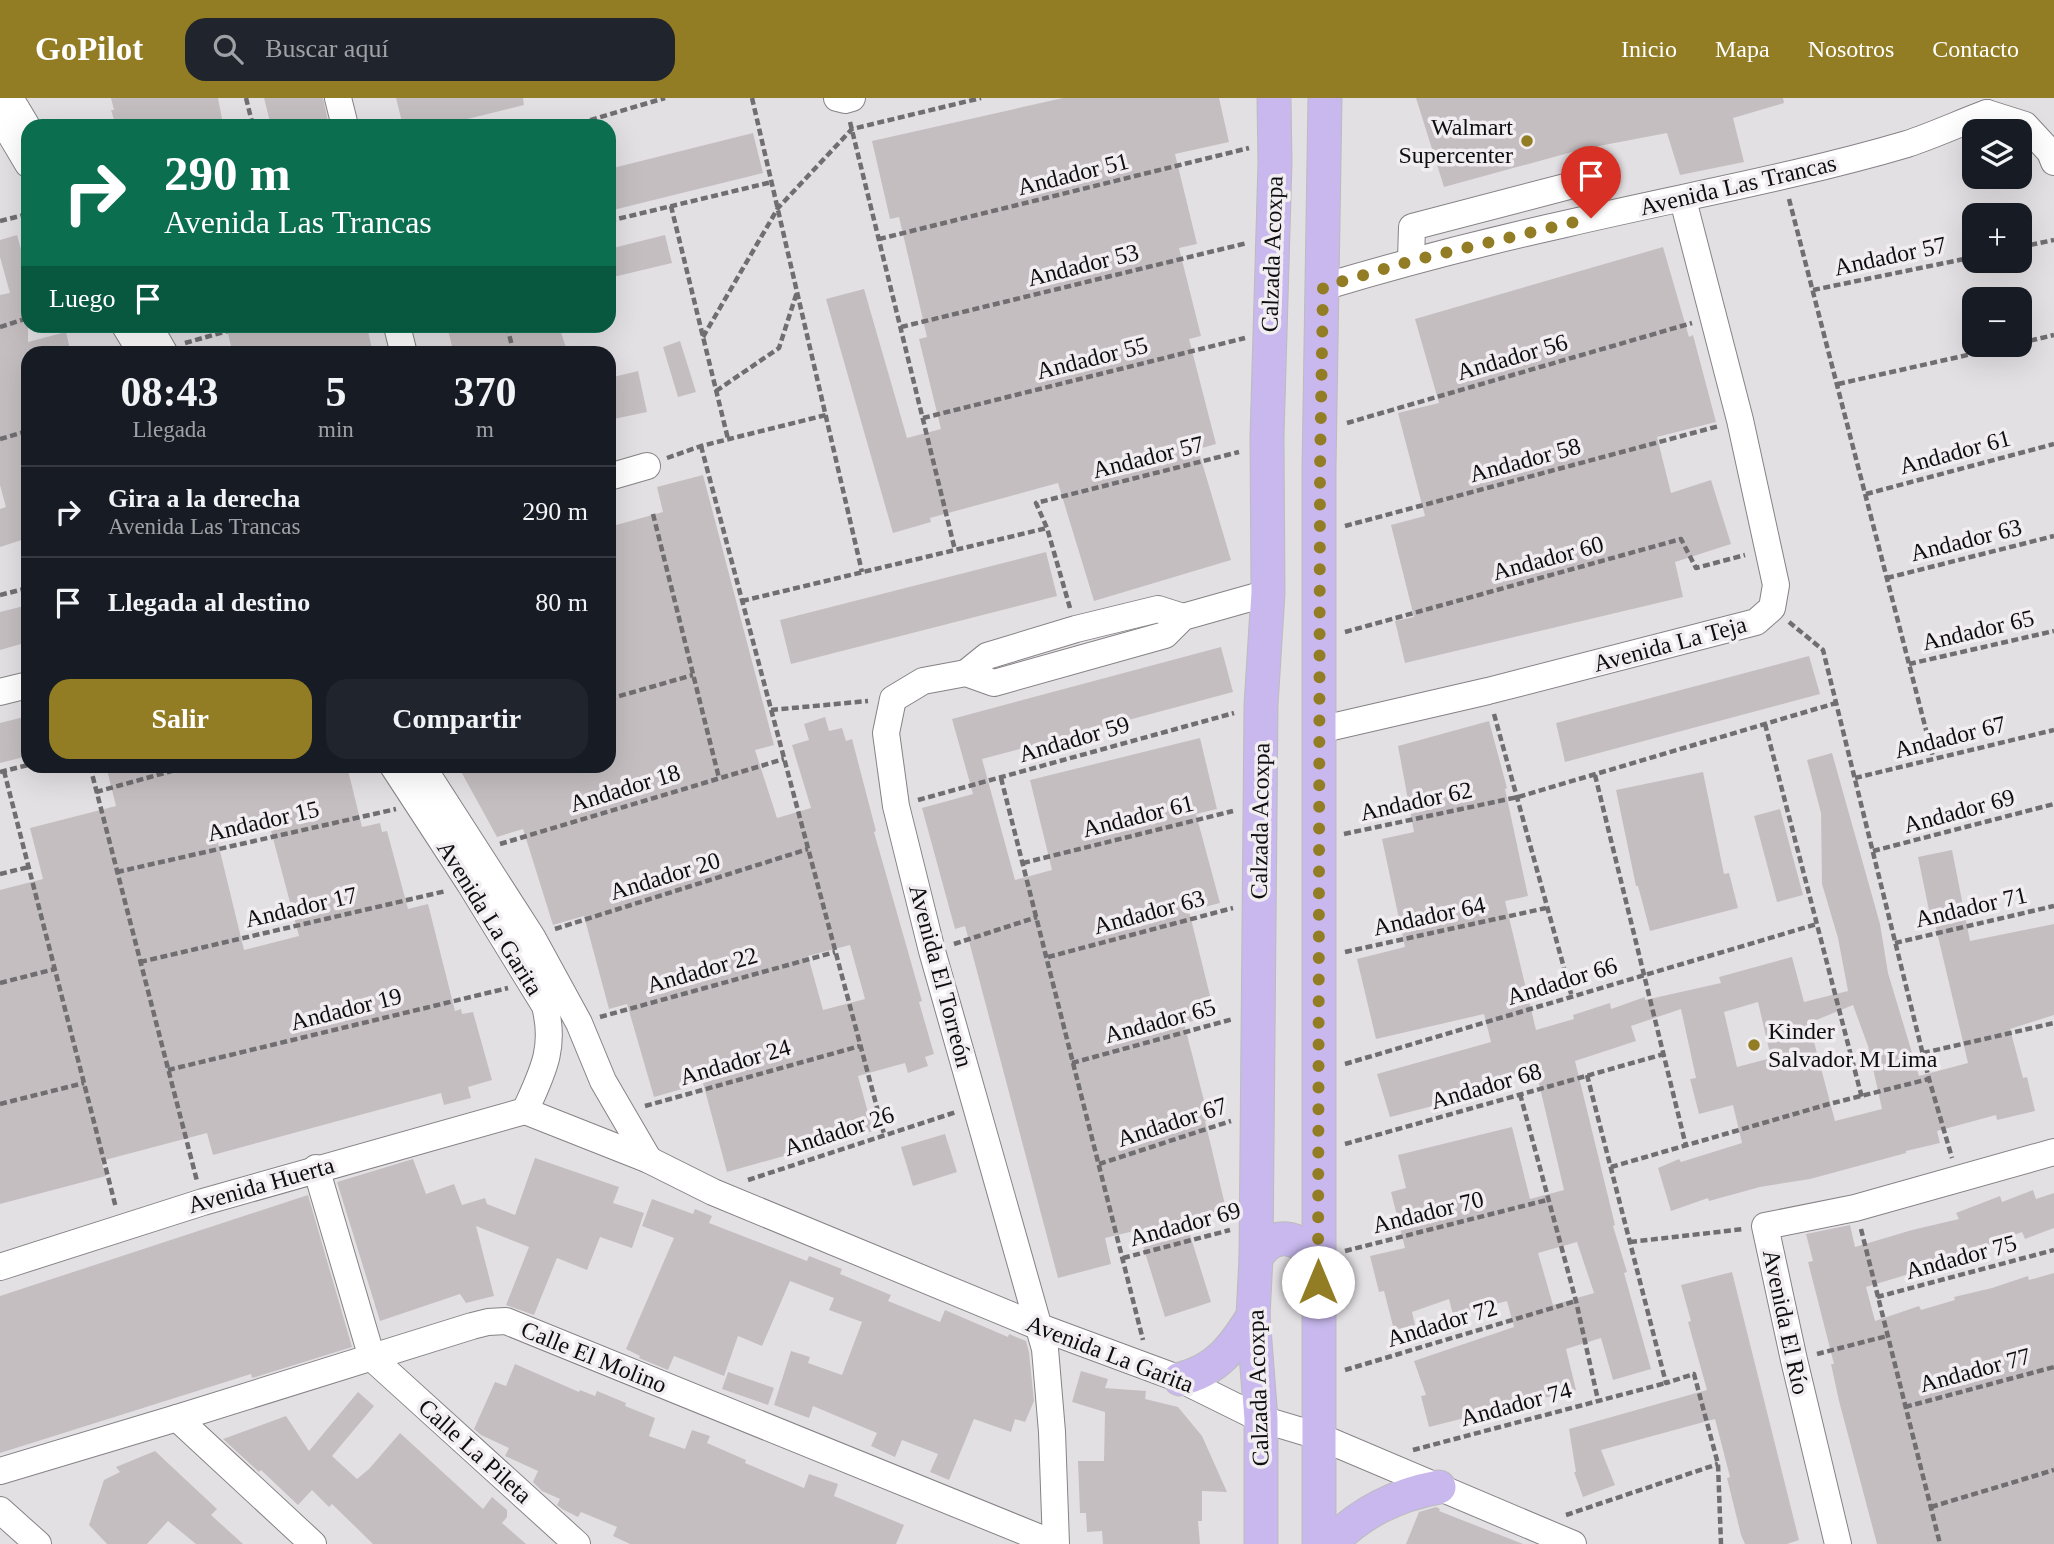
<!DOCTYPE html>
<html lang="es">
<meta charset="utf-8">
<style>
:root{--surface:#171b24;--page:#20242c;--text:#f1f3f6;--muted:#9ea1a6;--line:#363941;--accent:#937d24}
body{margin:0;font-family:Georgia,serif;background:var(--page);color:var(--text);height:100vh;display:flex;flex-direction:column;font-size:26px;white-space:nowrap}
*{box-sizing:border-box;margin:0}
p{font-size:23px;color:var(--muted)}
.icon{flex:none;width:38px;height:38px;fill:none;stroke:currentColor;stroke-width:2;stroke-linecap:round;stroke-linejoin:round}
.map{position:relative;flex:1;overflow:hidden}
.panel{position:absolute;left:21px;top:248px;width:595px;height:427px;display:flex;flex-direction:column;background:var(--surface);border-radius:21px;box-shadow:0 7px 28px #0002}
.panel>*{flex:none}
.banner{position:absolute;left:21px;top:21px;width:595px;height:214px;border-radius:21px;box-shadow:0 7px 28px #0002;background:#0b6e4f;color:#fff;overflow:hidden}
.fabs{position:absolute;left:1962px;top:21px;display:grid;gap:14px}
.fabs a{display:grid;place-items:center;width:70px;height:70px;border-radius:14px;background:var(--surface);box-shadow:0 7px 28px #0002;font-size:35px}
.pin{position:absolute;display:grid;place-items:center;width:60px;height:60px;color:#fff;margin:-72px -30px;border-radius:50% 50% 50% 0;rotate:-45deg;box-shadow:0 0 7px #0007}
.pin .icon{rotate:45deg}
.me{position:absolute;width:77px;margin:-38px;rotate:0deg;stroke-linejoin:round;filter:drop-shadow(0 0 5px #0008)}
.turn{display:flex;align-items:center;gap:24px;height:147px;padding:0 28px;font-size:32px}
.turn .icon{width:91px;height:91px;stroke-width:2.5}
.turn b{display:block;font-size:49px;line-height:60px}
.then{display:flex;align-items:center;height:66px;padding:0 28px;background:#0003;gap:14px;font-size:26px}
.eta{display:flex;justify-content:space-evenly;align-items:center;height:119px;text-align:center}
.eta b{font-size:42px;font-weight:700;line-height:49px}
.button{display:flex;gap:14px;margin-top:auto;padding:14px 28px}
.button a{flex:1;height:80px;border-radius:21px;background:var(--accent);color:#fff;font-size:28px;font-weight:700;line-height:80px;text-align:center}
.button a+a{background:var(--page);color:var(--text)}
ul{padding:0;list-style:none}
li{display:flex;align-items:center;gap:21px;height:91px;padding:0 28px;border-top:2px solid var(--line)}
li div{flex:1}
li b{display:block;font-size:26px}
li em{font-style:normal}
header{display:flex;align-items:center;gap:42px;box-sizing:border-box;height:98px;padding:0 35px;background:var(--accent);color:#fff}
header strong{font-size:33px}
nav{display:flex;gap:38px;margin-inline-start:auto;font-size:24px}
.search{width:490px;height:63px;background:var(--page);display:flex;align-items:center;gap:18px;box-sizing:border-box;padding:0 24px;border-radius:21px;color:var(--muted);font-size:26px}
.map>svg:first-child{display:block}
.building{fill:#c4bec0;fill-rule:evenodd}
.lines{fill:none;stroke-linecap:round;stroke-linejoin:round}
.minor-casing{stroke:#868286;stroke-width:28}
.major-casing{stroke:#bcbcbc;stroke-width:35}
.path{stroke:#706e70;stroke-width:4.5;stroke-dasharray:7 3.5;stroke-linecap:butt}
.minor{stroke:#fff;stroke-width:26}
.major{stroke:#c8b8ed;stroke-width:33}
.route{stroke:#937d24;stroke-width:12;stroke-dasharray:0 21.6}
.poi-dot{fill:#937d24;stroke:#f1edf1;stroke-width:2.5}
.labels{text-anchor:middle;stroke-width:7;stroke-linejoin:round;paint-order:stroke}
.poi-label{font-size:24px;fill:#0f0e0f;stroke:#f1edf1;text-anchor:end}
.street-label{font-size:24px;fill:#0f0e0f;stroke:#f1edf1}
</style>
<header>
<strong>GoPilot</strong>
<div class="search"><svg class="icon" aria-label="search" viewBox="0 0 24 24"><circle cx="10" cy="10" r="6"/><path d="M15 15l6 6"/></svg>Buscar aquí</div>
<nav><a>Inicio</a><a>Mapa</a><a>Nosotros</a><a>Contacto</a></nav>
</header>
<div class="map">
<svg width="2054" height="1446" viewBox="0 0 2054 1446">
<rect width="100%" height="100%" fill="#e3e0e4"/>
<g class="building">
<path d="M111,0H218L222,21L187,28H116L111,12H114Z"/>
<path d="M264,0H323L329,28H271Z"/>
<path d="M396,0H523L524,7L439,28H403Z"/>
<path d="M1063,0H1219L1229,44L1175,56L1197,146L1179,150L1201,238L1189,241L1216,346L1198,351L1231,462L1094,503L1058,385L930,420L931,424L893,435L826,201L864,191L907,340L941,331L919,241L927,239L899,119L890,121L872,43Z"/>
<path d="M1416,0H1783L1784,5L1733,20L1744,64L1680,77L1667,35L1583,51L1444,89Z"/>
<path d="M753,35L763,75L609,113V71Z"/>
<path d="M17,137L28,177V244L66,234L71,256H28V440L0,449V411L6,409L0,387V197L10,195L0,159V142Z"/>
<path d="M665,137L672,165L609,180V151Z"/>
<path d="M1663,149L1689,239L1693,237L1716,324L1657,339L1671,395L1711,382L1731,446L1675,464L1683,499L1405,565L1395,523L1414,519L1391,427L1425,418L1398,315L1439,305L1415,221Z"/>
<path d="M226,228H367L373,256H233Z"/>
<path d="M447,228H559L568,256H454Z"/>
<path d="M680,243L696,294L678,299L663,249Z"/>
<path d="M638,273L647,314L609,322V280Z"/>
<path d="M703,377L774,647L755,652L777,720L811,710L792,647L809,642L804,626L825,619L829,633L842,630L846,643L852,641L876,733L874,734L922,903L919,904L934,956L925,959L928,968L908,975L905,965L858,978L873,1033L727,1074L703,985L654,999L627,906L609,911L584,818L553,827L523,731L497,739L458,668H609V429L663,414L657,389ZM850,847L865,901L823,912L808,858Z"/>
<path d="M1046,454L1057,498L791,566L780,522Z"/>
<path d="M28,507V544L0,552V514Z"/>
<path d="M1221,549L1233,594L982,661L1015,782L1052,772L1030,682L1200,640L1217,711L1196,716L1220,805L1189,813L1215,918L1184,925L1209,1022L1205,1023L1226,1111L1185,1121L1211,1204L1165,1219L1138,1132L1105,1140L1111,1166L1058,1180L965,828L955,831L922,710L973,696L952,621Z"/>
<path d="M1809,558L1820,596L1565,664L1556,625Z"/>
<path d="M28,618V658L0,665V625Z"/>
<path d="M1489,623L1507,690L1505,691L1528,798L1505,803L1536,932L1574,921L1573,917L1610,905L1611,911L1645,899V902L1721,885L1719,879L1792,859L1804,904L1848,893L1838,840L1822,786L1821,715L1807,662L1832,655L1880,826L1888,875L1919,978L1968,965L1935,826L1932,827L1918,759L1952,752L1970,843L2054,826V917L2010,931L2023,980L2027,979L2035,1013L1997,1022L1996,1017L1937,1033L1940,1045L1906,1053V1055L1810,1081L1760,1089L1709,1103L1708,1100L1671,1113L1658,1070L1679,1061L1681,1064L1742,1045L1733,1007L1699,1016L1690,981L1696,980L1681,911L1631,928L1636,943L1575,963L1615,1127L1613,1128L1627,1174L1624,1175L1651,1271L1613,1282L1601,1240L1566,1251L1576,1292L1429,1329L1421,1298L1426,1297L1414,1263L1514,1229L1507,1203L1453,1217L1449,1201L1412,1214L1415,1227L1394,1232L1384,1193L1379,1194L1370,1158L1405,1150L1391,1094L1406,1090L1398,1057L1512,1029L1530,1101L1564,1092L1537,977L1533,971L1463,994L1464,1000L1390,1019L1377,976L1491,944L1484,916L1376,941L1357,861L1405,849L1382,741L1414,734L1398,648ZM1758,904L1771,960L1737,969L1724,914ZM1853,907L1868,948L1882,1011L1835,1023L1809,925ZM1577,1144L1594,1195L1553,1207L1538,1155Z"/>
<path d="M106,668H347L362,729L380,725L382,734L387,733L408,811L428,806L455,913L461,911L462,916L473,914L492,982L468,989L471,1000L444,1007L441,995L213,1057L207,1035L101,1063L106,1078L0,1106V792L43,781L30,730L116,708ZM271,733L299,838L244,852L218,745Z"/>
<path d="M1703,674L1724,776L1729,775L1738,810L1650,833L1638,788H1636L1616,692Z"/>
<path d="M1780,711L1803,797L1777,804L1754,718Z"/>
<path d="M945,1036L957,1074L913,1088L901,1049Z"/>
<path d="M535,1060L619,1089L613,1105L644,1115L632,1150L600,1139L587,1172L557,1160L534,1217L506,1207L529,1149L476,1128L494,1198L466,1205L460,1196L380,1223L337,1084L413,1061L426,1096L454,1086L462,1107L485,1100L487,1106L515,1117Z"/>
<path d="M2033,1092L2036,1101L2054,1095V1130L2025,1141L2022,1134L1959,1159V1161L1866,1189L1875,1223L1919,1208L1921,1212L1955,1202L1954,1199L1992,1190L2028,1178L2029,1182L2054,1175V1446H1877L1839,1303L1831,1266H1834L1808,1164L1813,1163L1806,1136L1850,1127L1855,1149L1912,1132L1959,1121L1956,1115L2000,1098L2002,1104Z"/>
<path d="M308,1097L352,1249L252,1280L251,1276L0,1355V1198Z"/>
<path d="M652,1101L693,1116L695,1111L712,1118L709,1125L807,1163L809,1158L842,1171L840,1176L891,1197L888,1203L940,1224L945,1212L1008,1239L1009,1236L1026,1243L1029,1254L1034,1303L1025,1324L1015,1321L1011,1334L974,1321L949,1382L930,1374L938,1356L902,1342L895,1359L871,1348L877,1335L813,1308L809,1320L774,1307L791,1253L810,1259L808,1265L842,1277L862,1224L829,1212L834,1200L790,1183L762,1248L738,1238L724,1278L674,1258L668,1272L639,1260L640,1258L626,1251L674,1140L642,1128Z"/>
<path d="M1732,1174L1799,1442L1787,1446H1745L1741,1437L1727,1380L1730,1379L1715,1321L1601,1352L1615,1387L1583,1399L1574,1374H1576L1569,1331L1707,1292L1688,1224L1691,1223L1681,1187Z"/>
<path d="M515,1266L579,1294L580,1292L595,1298L597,1293L626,1305L625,1308L655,1320L649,1338L685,1351L692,1332L710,1338L707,1345L746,1362L745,1365L804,1390L809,1376L838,1386L834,1398L904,1427L896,1446H630L613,1438L617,1429L581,1414L578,1419L562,1411L557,1407L560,1401L542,1393L533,1384L538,1373L505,1358L509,1350L481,1337L474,1331L495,1284L506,1288Z"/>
<path d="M1081,1273L1108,1281L1105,1290L1146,1293L1145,1301L1178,1309L1202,1338L1227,1394L1202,1393V1423H1198L1200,1446H1103L1102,1433L1087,1434L1086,1415H1080L1078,1363H1104L1105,1314L1072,1304Z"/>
<path d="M728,1274L774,1290L768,1307L722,1291Z"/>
<path d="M358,1294L374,1308L332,1358L357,1381L369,1371L400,1335L483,1411L492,1399L507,1412V1419L502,1425L526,1446H373L332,1406L329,1409L312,1392L298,1407L261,1372L259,1374L223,1341L286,1318L309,1353Z"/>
<path d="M155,1353L217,1411L211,1417L243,1446H196L168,1423L147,1446H107L89,1427L104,1382L120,1374L116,1369Z"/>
<path d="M1436,1409L1440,1411L1439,1413L1523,1446H1406L1419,1414Z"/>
</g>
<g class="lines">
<defs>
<g id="minor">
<path d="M10,0L28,30"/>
<path d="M338,0L345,28"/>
<path d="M837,0L845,2L852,0"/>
<path d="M1987,15L2025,27L2050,54L2054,64"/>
<path d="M0,19L28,66"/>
<path d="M1411,163L1412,129L1592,82"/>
<path d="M1323,189C1403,165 1484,144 1565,126C1680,99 1795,79 1907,46C1934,37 1960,25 1987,15"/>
<path d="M125,228L142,256"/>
<path d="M149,228L165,256"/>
<path d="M397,228L404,256"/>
<path d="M609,379L647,368"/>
<path d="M966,575L987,558L1076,531L1158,511L1183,519"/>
<path d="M0,594L28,587"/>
<path d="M1319,632L1488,593L1756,524L1772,510L1776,487L1740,322L1683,102"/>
<path d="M393,668L470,786L545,908C556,951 542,975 525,1013"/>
<path d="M422,668L532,839L579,925L603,983L649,1062"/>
<path d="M525,1013L649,1062L713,1094L1037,1228L1180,1281L1261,1321L1318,1338L1573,1446"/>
<path d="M316,1070L372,1260L577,1446"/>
<path d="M0,1169L203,1104L525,1013"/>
<path d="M177,1320L313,1446"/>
<path d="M0,1373L177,1320L472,1228L488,1224L506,1223L1055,1446"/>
<path d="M0,1412L38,1446"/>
<path d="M1056,1446L1052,1334L1045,1251L932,853L896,708L886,635L893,601L923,583L966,575L994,585L1165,537L1183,519L1268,495"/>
<path d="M1838,1446L1794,1262L1765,1128L1855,1110L2054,1054"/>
</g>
<g id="major">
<path d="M1256,1160C1274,1130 1298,1139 1318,1160"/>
<path d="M1180,1281C1216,1273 1234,1249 1253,1218"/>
<path d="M1261,1446V1321L1253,1218L1256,1160L1261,607L1268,495L1267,339L1275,64L1274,0"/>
<path d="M1319,1446V371L1325,0"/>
<path d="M1330,1446C1361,1414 1396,1397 1439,1389"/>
</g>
</defs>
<use href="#minor" class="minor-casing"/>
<use href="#major" class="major-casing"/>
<g class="path">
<path d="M246,0L253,28"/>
<path d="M752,0L862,474"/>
<path d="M850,24L955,452"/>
<path d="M232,28L251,23"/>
<path d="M570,28L665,0"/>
<path d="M1789,101L1933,659"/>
<path d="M671,108L728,341"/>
<path d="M0,123L28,116"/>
<path d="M609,123L772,84"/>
<path d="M879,141L1249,50"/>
<path d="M2020,149L2054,142"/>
<path d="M1813,192L1974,159"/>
<path d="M507,228L514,256"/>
<path d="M0,229L28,220"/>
<path d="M901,229L1247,145"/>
<path d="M703,239L778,110L852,31L981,0"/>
<path d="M185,245L245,228"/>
<path d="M2020,245L2054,237"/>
<path d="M1838,286L2012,247"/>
<path d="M716,293L779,250L797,194"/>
<path d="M923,320L1245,240"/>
<path d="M1347,325L1692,225"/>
<path d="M0,341L28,333"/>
<path d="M701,348L884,1036"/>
<path d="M667,360L701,348L826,317"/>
<path d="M1866,396L2054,346"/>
<path d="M653,416L719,680"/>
<path d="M1345,428L1719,328"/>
<path d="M1887,480L2054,438"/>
<path d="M0,497L28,490"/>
<path d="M742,503L1047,430"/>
<path d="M1070,510L1047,430L1036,405L1239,354"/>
<path d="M1789,524L1823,552L1929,981L1952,1060"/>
<path d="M1345,534L1681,441L1696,470L1745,457"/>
<path d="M1909,566L2054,533"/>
<path d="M609,601L693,577"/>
<path d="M771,612L868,603"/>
<path d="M1494,616L1572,899"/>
<path d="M1765,626L1862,1000"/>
<path d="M90,668L197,1083"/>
<path d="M4,673L116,1110"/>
<path d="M0,674L28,667"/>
<path d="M1595,677L1686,1048"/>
<path d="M1001,680L1143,1242"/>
<path d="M1855,680L2054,632"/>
<path d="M96,694L190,668"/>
<path d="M918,702L1234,615"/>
<path d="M1344,736L1518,699L1836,605"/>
<path d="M500,746L784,661"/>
<path d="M1873,753L2054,706"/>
<path d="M1023,765L1233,713"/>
<path d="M117,774L396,711"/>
<path d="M0,776L29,769"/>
<path d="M555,831L808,751"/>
<path d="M1895,845L2054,808"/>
<path d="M954,846L1037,819"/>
<path d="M1345,854L1546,810"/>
<path d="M1048,859L1233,810"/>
<path d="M140,864L446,793"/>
<path d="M0,885L55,871"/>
<path d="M600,919L835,854"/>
<path d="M1923,955L2054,925"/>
<path d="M1072,965L1233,921"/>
<path d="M1345,966L1817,826"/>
<path d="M168,972L508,890"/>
<path d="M1587,977L1666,1285L1694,1276L1718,1366L1721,1446"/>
<path d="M1520,996L1576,1203L1598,1302"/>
<path d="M0,1006L84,985"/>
<path d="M645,1008L860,948"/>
<path d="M1345,1046L1664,956"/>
<path d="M1099,1066L1231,1023"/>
<path d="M1611,1069L1829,1006L1929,981"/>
<path d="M748,1082L956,1014"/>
<path d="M1861,1131L1940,1446"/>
<path d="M1630,1144L1744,1131"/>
<path d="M1345,1153L1547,1102"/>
<path d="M1123,1160L1230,1132"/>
<path d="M1877,1199L2054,1152"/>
<path d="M1817,1256L1887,1238"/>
<path d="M1345,1272L1576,1203"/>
<path d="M1905,1309L2054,1269"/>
<path d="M1413,1352L1666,1285"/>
<path d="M1931,1409L2054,1372"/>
<path d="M1566,1417L1718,1366"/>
</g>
<use href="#minor" class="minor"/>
<use href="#major" class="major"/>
</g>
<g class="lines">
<path class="route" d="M1318,1184L1320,371L1323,189L1411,163L1591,120"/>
</g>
<g class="poi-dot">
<circle cx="1527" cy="43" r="7"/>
<circle cx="1754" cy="947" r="7"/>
</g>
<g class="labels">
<g class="poi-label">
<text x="1513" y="37">Walmart<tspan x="1513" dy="28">Supercenter</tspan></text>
<text x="1768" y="941" text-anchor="start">Kinder<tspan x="1768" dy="28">Salvador M Lima</tspan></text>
</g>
<g class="street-label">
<text transform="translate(1073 76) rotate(-14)" y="8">Andador 51</text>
<text transform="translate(1738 87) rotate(-13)" y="8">Avenida Las Trancas</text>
<text transform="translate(1272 156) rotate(-88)" y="8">Calzada Acoxpa</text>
<text transform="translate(1890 158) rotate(-12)" y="8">Andador 57</text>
<text transform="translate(1083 167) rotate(-14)" y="8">Andador 53</text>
<text transform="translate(1512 259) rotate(-16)" y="8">Andador 56</text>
<text transform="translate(1092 260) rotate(-14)" y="8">Andador 55</text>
<text transform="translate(1955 354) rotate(-15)" y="8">Andador 61</text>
<text transform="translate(1148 359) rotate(-14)" y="8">Andador 57</text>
<text transform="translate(1525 362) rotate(-15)" y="8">Andador 58</text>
<text transform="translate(1966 442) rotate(-14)" y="8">Andador 63</text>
<text transform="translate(1548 460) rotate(-15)" y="8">Andador 60</text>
<text transform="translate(1978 532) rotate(-13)" y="8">Andador 65</text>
<text transform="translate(1670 546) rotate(-15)" y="8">Avenida La Teja</text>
<text transform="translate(1950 639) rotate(-14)" y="8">Andador 67</text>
<text transform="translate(1074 641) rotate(-16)" y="8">Andador 59</text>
<text transform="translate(625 690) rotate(-17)" y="8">Andador 18</text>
<text transform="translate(1416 703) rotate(-12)" y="8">Andador 62</text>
<text transform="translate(1959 713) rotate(-15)" y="8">Andador 69</text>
<text transform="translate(1138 718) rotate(-14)" y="8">Andador 61</text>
<text transform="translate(263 723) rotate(-13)" y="8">Andador 15</text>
<text transform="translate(1260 723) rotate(-89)" y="8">Calzada Acoxpa</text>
<text transform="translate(665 778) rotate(-17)" y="8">Andador 20</text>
<text transform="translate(301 809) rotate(-13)" y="8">Andador 17</text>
<text transform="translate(1971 809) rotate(-13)" y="8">Andador 71</text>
<text transform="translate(1149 814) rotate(-15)" y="8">Andador 63</text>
<text transform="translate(1429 818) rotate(-12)" y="8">Andador 64</text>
<text transform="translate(490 820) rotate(58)" y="8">Avenida La Garita</text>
<text transform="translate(702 872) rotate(-16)" y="8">Andador 22</text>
<text transform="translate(941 878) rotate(75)" y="8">Avenida El Torreón</text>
<text transform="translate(1562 883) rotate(-17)" y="8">Andador 66</text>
<text transform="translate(346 911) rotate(-14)" y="8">Andador 19</text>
<text transform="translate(1160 923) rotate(-15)" y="8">Andador 65</text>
<text transform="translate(735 964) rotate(-16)" y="8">Andador 24</text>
<text transform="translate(1486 988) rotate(-16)" y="8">Andador 68</text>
<text transform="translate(1172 1024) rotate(-18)" y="8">Andador 67</text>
<text transform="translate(839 1033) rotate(-18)" y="8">Andador 26</text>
<text transform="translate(261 1087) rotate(-16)" y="8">Avenida Huerta</text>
<text transform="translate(1428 1114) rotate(-14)" y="8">Andador 70</text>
<text transform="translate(1185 1126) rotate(-15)" y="8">Andador 69</text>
<text transform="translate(1961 1159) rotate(-15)" y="8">Andador 75</text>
<text transform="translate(1786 1224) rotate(78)" y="8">Avenida El Río</text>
<text transform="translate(1442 1225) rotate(-17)" y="8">Andador 72</text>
<text transform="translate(1110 1256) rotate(21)" y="8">Avenida La Garita</text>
<text transform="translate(594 1259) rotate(22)" y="8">Calle El Molino</text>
<text transform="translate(1975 1272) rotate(-15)" y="8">Andador 77</text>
<text transform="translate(1258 1290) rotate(-92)" y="8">Calzada Acoxpa</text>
<text transform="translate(1516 1306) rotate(-15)" y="8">Andador 74</text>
<text transform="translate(475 1353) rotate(42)" y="8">Calle La Pileta</text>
</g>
</g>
</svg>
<div class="fabs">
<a><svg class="icon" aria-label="layers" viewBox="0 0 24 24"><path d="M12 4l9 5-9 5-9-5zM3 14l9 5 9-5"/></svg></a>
<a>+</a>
<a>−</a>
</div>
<div class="pin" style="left:1591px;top:120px;background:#d93025"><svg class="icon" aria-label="arrive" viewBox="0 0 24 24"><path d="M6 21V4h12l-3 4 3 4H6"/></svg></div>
<svg class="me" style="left:1318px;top:1184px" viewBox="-20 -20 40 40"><circle r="19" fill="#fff"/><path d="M0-13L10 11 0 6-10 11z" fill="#937d24"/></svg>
<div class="banner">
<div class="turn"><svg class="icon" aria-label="right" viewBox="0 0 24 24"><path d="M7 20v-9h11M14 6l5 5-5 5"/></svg><div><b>290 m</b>Avenida Las Trancas</div></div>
<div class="then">Luego<svg class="icon" aria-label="arrive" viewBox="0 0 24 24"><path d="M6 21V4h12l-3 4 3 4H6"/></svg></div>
</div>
<section class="panel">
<div class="eta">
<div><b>08:43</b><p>Llegada</p></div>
<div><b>5</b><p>min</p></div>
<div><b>370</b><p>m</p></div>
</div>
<ul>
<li><svg class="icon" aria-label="right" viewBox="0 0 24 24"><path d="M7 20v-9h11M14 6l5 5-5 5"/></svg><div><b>Gira a la derecha</b><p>Avenida Las Trancas</p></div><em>290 m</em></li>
<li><svg class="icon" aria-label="arrive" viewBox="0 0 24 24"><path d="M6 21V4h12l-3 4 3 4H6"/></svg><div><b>Llegada al destino</b></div><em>80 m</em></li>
</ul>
<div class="button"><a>Salir</a><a>Compartir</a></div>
</section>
</div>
